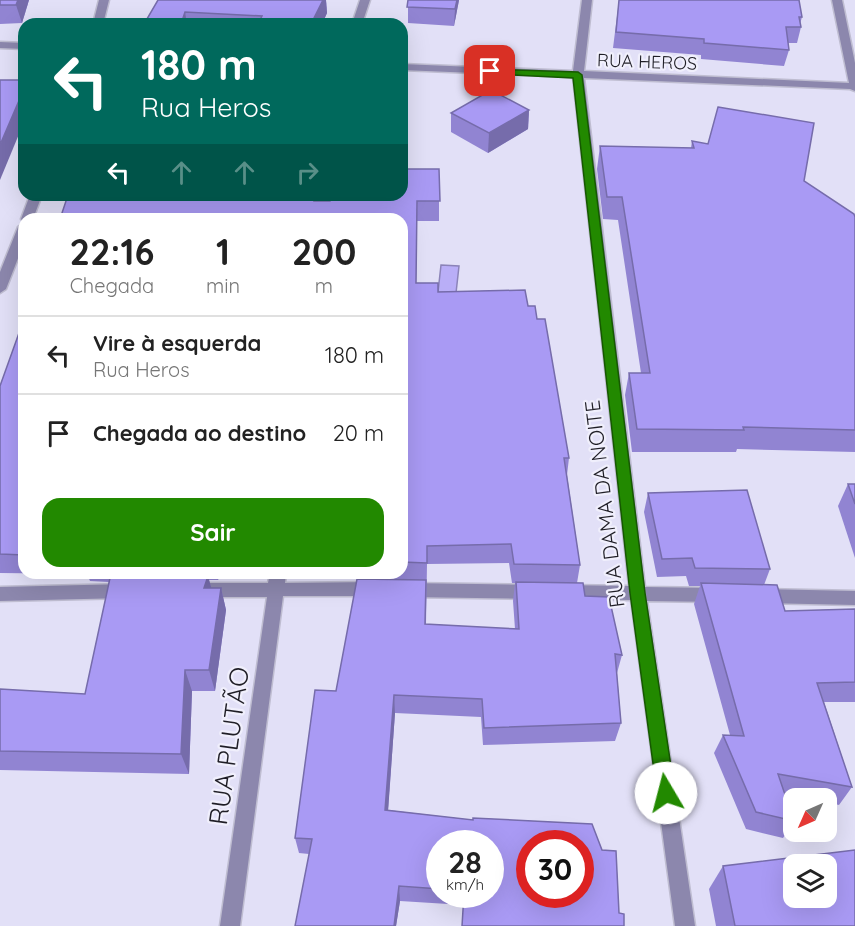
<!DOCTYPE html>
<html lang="pt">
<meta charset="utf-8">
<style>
:root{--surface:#fff;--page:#f6f6f6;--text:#222;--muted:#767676;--line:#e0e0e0;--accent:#228900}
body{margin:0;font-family:Quicksand,sans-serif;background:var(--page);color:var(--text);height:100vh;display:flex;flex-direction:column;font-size:22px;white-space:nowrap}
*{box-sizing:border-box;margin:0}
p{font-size:20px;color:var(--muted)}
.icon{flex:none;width:33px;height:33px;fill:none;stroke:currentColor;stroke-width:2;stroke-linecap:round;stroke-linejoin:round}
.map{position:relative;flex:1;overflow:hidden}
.details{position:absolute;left:18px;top:213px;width:390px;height:366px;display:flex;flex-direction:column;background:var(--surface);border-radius:18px;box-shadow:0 6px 24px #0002}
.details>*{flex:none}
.banner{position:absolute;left:18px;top:18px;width:390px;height:183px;border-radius:18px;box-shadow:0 6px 24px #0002;background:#00695c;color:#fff;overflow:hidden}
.needle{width:39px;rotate:225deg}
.fabs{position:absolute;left:783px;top:788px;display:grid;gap:12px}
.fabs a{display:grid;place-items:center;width:54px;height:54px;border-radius:12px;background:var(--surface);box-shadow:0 6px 24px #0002;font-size:30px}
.speed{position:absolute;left:426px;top:830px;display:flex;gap:12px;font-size:30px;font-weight:700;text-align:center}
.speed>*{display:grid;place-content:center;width:78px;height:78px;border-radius:50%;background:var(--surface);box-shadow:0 6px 24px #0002;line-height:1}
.speed small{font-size:15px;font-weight:400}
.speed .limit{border:9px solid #d22;background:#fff;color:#111}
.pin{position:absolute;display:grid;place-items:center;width:51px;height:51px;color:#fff;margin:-26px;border-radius:12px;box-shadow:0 3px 9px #0006}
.me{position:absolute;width:66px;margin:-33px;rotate:352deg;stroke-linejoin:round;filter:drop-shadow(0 0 4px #0008)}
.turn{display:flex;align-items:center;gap:21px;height:126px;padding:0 24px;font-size:27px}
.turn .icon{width:78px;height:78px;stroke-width:2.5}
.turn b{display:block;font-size:42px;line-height:51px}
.lanes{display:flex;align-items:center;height:57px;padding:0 24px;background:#0003;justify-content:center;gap:30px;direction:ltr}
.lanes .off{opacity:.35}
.eta{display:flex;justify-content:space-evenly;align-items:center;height:102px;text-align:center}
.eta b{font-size:36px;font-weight:800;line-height:42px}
.button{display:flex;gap:12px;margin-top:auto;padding:12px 24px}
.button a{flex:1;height:69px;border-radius:18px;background:var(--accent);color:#fff;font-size:24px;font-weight:800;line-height:69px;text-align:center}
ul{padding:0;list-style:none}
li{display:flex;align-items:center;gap:18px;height:78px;padding:0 24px;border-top:2px solid var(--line)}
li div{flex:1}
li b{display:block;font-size:22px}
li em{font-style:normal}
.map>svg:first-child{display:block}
.water{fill:#b9aef7;stroke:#8b83b8;stroke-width:1.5}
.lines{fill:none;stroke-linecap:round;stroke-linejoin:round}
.street-casing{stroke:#bfbdd1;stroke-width:3}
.street{fill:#8c87ad;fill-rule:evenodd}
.wall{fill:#9184d2;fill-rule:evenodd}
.shaded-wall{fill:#766cab}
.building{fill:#a99af4;stroke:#766cab;stroke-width:1.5;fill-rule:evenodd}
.route{fill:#228900;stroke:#165900;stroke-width:1.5}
.labels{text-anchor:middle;stroke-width:4.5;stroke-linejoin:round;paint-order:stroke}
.far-street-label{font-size:18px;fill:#1f1e26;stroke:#f0effc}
.street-label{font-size:21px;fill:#1f1e26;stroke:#f0effc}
.near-street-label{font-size:26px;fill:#1f1e26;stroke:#f0effc}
</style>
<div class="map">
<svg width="855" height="926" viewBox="0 0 855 926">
<rect width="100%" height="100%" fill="#e2e0f7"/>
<path class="water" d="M441,265L459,266L456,293L438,292Z"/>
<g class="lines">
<defs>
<g id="street">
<path d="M99,0H109L103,24H93Z"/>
<path d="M360,0H370L362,24H352Z"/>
<path d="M582,0H592L584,71L849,83L832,0H842L855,63V91L850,89L584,78L645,587L717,588L723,590L725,595L723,600L717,602L647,601L695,926H675L631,600L564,599L558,597L556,592L558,587L564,585L629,586L573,77L402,70V64L573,71Z"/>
<path d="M0,42L24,43V49L0,48Z"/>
<path d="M30,195H42L33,219H24V222L21,219Z"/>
<path d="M321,195H333L330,219H318Z"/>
<path d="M24,223V243L6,289L0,293V272L18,227Z"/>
<path d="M270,573H286L285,583L375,582L381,584L383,589L381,594L375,596H283L240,926H220L267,597H201L195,595L193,590L195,585L201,583H268Z"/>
<path d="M408,583L534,585L540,587L542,592L540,597L534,599L408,597L402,595L400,590L402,585Z"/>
<path d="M126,584L132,586L134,591L132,596L126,598L0,601V587Z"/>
<path d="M762,589L855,591V605L762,603L756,601L754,596L756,591Z"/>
</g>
</defs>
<use href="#street" class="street-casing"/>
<use href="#street" class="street"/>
</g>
<g class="wall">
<path d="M0,0H29L22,23L0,24Z"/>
<path d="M158,0H326L327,13L322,24H144Z"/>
<path d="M408,0H459L454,26L408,23Z"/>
<path d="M619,0L802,17L800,24L801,27L797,43H788L789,50L784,66L701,59V55L613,48Z"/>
<path d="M529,110L528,129L488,153L451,132V113Z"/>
<path d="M692,141L804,181L855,217V452L737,449L736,452H632L625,395L629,373H641L618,220L603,219L597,169L600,146L691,148Z"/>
<path d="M402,169H439V221H417L416,283H438V292L525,290L528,306H535L537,319H545L569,458L567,475L580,565L577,583H583L585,596L609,597L622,655L617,673L621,723L615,741L483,745L481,717L395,713L388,810L473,820V818L592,824L602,850L616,851L619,913L624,914V926H462L464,905L400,901L396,926H295L309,854L299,853L295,838L315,690L336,691L357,579H362L361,573H402V219H60L68,195H319V201H330L331,195H402ZM509,563L512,583H515L513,601L515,629L426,624L427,564ZM440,843H490V894H440ZM530,843H580V894H530Z"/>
<path d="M24,319V573H220L218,580H209L211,588H221L226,610L215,691H192L189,774L0,770V689L85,694L109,582L90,581L87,574L0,573V386Z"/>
<path d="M848,484H855V558L838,506Z"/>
<path d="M648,493L770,569L764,585L785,611L855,609V702H824L852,787L839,805L826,802V798H802L785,795L794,822L783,838L746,829L714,753L723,735H730L694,604L700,586H689L686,576L657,577L644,512Z"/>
<path d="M723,866L855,926H716L709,889Z"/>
</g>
<g class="shaded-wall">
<path d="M18,0H29L22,23L16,5Z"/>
<path d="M323,0H326L327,13L322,24H311Z"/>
<path d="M457,0H459L454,26L455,9Z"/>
<path d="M185,12L187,24H181Z"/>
<path d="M24,89V122L0,180V145Z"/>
<path d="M529,110L528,129L488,153L489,133Z"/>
<path d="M315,195H319L316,219L314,201Z"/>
<path d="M217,573H220L218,580Z"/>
<path d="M208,576L214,598L204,588Z"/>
<path d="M221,588L226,610L215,691L209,670Z"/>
<path d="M185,670L192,691L189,774L181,754Z"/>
<path d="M394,695L395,713L387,826L385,810Z"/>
<path d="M399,886L400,901L396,926H394Z"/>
</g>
<g class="building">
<path d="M0,0H18L16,5H0Z"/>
<path d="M158,0H323L311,24H258L262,16L185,12L181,24H144Z"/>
<path d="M408,0H457L455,9L407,7Z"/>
<path d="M619,0H799L802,17H799L801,27H786L789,50L704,43V39L616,32Z"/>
<path d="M0,80H24V89L0,145Z"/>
<path d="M491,90L529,110L489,133L451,113Z"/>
<path d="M718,107L814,123L804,181L854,214L855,217V430L743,427L744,430L637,429L629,373H650L622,197H607L600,146L694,148L692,141L708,144Z"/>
<path d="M402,169H439L440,201H417L416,283H438V292L525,290L528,306H535L537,319H545L569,458H564L580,565L514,564L511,544L427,546V563L402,562V219H60L68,195H315L314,201H330L331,195H402Z"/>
<path d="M24,319V555L0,554V386Z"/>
<path d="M848,484H855V504Z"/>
<path d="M747,490L770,569L695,568L692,558L662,559L648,493Z"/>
<path d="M208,576L204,588H221L209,670H185L181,754L0,751V689L85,694L110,578Z"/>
<path d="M357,579L426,580L425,624L519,629L516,582L583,583L585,596L609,597L622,655L615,654L621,723L484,728L482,699L394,695L385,810L473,820V818L592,824L602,850L616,851L619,913L624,914V926H462L464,894H490V843H440V889L399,886L394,926H295L312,839L295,838L315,690L336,691ZM530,843H580V894H530Z"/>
<path d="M701,583L777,585L785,611L855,609V682L817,683L852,787L778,774L794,821L756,812L723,735L744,736Z"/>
<path d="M855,850V926H735L723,866ZM794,864H826V897H794Z"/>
</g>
<path class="route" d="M487,69L578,72L582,75L645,593L675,793L672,799L666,801L660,799L657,793L630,593L573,78L490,74L487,73Z"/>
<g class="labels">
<g class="far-street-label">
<text transform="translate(647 62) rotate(2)" y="6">RUA HEROS</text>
</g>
<g class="street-label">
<text transform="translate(605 504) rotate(-97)" y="7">RUA DAMA DA NOITE</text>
</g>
<g class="near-street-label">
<text transform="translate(229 746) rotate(-82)" y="9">RUA PLUTÃO</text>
</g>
</g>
</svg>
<div class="fabs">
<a><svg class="needle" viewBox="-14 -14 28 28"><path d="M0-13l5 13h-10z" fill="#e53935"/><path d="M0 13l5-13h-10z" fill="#767676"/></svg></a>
<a><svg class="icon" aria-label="layers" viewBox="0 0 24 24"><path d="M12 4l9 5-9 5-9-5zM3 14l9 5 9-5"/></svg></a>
</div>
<div class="speed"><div>28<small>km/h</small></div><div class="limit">30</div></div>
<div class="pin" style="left:490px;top:71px;background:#d93025"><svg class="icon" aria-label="arrive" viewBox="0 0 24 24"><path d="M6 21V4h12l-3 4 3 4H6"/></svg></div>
<svg class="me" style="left:666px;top:793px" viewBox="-20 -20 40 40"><circle r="19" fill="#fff"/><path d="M0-13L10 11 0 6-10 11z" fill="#228900"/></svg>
<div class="banner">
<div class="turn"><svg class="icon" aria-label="left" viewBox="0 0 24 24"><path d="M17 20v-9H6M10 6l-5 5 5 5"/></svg><div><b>180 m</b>Rua Heros</div></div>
<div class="lanes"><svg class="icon" aria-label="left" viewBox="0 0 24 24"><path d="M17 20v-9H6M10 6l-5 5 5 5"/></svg><svg class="icon off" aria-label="ahead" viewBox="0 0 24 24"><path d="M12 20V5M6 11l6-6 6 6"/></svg><svg class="icon off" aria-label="ahead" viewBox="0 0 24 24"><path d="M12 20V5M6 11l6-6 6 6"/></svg><svg class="icon off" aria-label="right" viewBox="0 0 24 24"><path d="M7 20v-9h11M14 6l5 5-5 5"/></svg></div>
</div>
<section class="details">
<div class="eta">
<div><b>22:16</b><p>Chegada</p></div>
<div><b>1</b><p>min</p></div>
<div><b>200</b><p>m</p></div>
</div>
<ul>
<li><svg class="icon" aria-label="left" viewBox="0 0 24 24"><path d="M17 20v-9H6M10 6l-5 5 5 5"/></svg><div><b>Vire à esquerda</b><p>Rua Heros</p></div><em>180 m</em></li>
<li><svg class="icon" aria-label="arrive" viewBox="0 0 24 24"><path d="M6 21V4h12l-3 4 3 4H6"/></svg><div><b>Chegada ao destino</b></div><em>20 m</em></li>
</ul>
<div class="button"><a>Sair</a></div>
</section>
</div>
